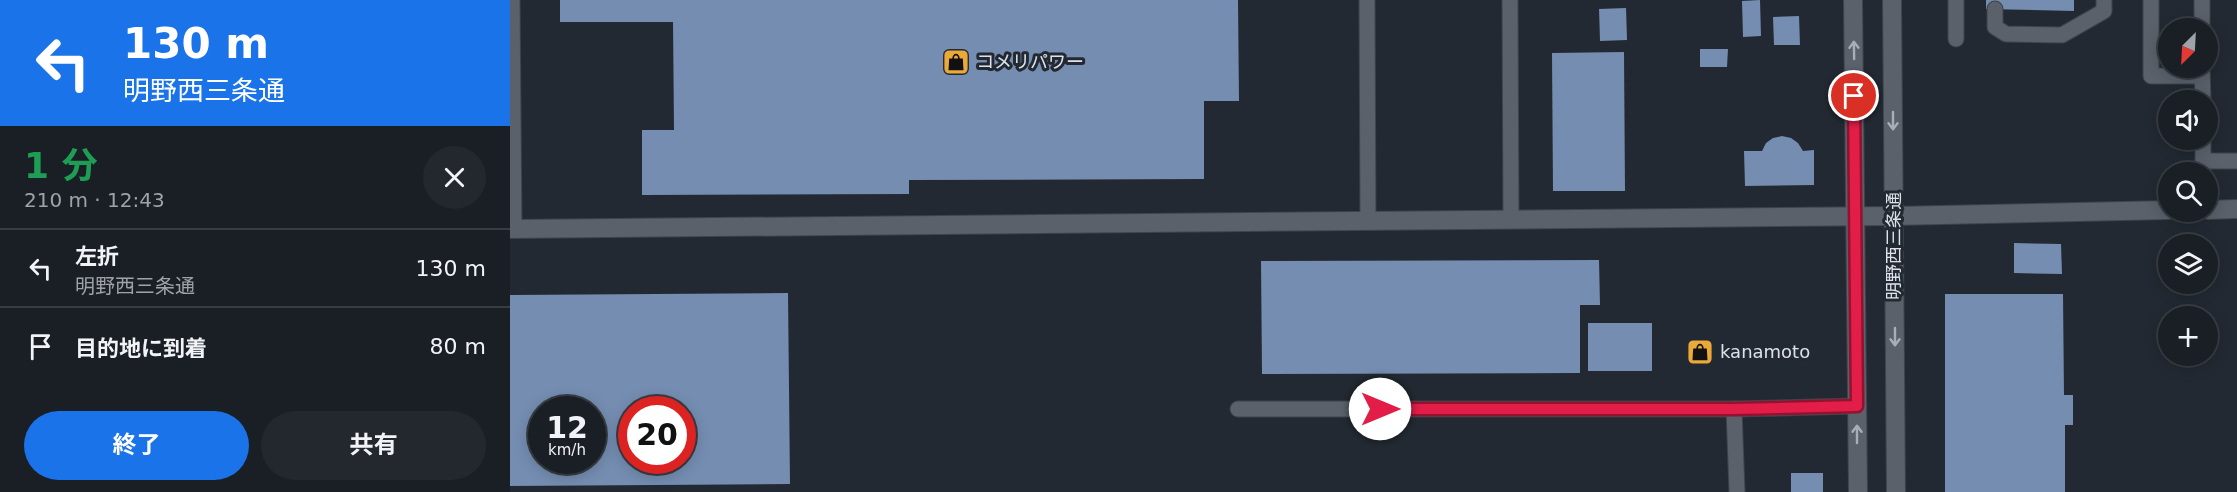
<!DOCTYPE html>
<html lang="ja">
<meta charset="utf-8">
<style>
:root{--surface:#1a1f26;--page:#23272e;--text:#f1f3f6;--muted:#9fa2a7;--line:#383d43;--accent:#1a73e8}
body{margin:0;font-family:"DejaVu Sans","Noto Sans JP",sans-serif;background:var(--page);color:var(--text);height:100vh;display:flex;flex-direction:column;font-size:22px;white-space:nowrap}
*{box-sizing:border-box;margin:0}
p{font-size:20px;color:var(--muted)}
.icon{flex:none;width:33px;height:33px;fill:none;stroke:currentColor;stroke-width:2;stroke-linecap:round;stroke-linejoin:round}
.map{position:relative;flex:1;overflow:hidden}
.side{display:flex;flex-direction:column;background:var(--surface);width:510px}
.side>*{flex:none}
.hud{background:#1a73e8;color:#fff;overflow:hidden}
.needle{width:39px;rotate:204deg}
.buttons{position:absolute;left:1648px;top:18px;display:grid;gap:12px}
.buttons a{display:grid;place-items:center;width:60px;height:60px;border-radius:50%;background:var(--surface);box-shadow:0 3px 15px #0003,0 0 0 2px var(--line);font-size:30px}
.speed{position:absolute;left:18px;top:396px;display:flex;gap:12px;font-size:30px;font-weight:700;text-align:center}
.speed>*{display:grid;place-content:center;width:78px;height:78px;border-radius:50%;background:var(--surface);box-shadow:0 3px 15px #0003,0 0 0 2px var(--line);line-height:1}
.speed small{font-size:15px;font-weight:400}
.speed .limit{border:9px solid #d22;background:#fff;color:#111}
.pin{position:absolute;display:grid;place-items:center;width:51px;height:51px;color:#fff;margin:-26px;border:3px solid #fff;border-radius:50%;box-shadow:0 2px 6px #0007}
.me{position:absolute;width:66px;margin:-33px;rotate:90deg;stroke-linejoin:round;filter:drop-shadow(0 0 4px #0008)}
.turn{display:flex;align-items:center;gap:21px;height:126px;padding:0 24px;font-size:27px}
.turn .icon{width:78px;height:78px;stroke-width:2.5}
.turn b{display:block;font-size:42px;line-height:51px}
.round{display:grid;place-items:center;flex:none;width:63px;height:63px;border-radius:32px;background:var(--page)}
.summary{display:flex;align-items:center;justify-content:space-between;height:102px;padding:0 24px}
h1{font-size:36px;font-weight:700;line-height:45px;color:#1e9e55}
.cta{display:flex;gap:12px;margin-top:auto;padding:12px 24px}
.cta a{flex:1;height:69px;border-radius:36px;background:var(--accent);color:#fff;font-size:24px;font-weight:700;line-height:69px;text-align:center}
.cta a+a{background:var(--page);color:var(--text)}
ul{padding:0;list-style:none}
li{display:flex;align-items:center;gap:18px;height:78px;padding:0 24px;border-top:2px solid var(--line)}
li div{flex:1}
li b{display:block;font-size:22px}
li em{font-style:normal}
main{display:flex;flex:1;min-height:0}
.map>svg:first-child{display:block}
.building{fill:#748db1;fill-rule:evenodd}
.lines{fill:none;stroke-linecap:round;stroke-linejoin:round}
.service-casing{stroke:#3e444b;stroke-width:17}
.minor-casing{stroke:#3e444b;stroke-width:20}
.tertiary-casing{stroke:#3e444b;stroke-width:20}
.service{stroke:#5a616b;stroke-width:15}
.minor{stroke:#5a616b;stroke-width:18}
.tertiary{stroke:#5a616b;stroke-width:18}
.oneway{stroke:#a9aeb6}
.route-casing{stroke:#92132f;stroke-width:15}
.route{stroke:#e11d48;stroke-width:10}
.labels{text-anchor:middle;stroke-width:6;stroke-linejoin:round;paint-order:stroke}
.poi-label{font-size:18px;fill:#dde1e8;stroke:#232932;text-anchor:start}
.street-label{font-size:18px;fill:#dde1e8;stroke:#232932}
</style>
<main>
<section class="side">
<div class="hud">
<div class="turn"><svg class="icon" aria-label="left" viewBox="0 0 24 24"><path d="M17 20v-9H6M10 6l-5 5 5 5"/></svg><div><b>130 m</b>明野西三条通</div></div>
</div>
<div class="summary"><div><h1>1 分</h1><p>210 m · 12:43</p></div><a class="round"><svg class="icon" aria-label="close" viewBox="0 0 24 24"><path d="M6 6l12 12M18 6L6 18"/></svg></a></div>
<ul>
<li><svg class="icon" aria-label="left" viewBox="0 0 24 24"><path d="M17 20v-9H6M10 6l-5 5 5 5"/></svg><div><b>左折</b><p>明野西三条通</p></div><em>130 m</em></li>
<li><svg class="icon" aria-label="arrive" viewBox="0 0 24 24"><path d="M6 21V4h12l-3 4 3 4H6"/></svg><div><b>目的地に到着</b></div><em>80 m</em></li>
</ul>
<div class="cta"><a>終了</a><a>共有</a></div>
</section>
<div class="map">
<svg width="1727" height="492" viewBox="0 0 1727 492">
<rect width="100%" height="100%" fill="#232932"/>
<g class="building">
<path d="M50,0H728L729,101H694V179L399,180V194L132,195V130H164L163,22H50Z"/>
<path d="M1250,0L1251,36L1233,37L1232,1Z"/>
<path d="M1476,0H1564V11L1476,9Z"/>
<path d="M1116,8L1117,40L1090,41L1089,9Z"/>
<path d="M1289,16L1290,45H1264L1263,17Z"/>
<path d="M1190,49H1218L1217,67H1190Z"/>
<path d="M1114,52L1115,191H1043L1042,53Z"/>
<path d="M1272,136L1281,138L1288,143L1293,151L1304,150V185L1235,186L1234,151H1252L1256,143L1263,138Z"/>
<path d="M1504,243L1551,244L1552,274L1504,273Z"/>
<path d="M1089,260L1090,305H1070V373L752,374L751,261Z"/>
<path d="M278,293L280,484L0,486V295ZM32,410H82V460H32ZM122,410H172V460H122Z"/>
<path d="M1435,294H1553L1554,395H1563V425H1555V492H1435Z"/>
<rect x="1078" y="323" width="64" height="48"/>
<rect x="1281" y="473" width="32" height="19"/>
</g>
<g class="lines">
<defs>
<g id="service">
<path d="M2,0L4,229"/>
<path d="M857,0L858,220"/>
<path d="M1000,0L1001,219"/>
<path d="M1641,0V76H1692"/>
<path d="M1692,0V28"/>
<path d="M1485,9V27L1496,34L1552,35L1594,11V0"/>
<path d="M1446,39V0"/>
<path d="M1692,68L1693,100"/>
<path d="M1693,140V172"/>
<path d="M1693,161H1727"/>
<path d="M728,409H1224"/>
<path d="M1227,492L1224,409L1347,406"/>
</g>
<g id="minor">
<path d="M1698,210L1727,209"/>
<path d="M0,229L1384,216L1659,210"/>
</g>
<g id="tertiary">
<path d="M1343,0L1348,492"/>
<path d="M1382,0L1386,492"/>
</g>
</defs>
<use href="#service" class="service-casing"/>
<use href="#minor" class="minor-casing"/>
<use href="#tertiary" class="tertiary-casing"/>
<use href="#service" class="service"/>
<use href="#minor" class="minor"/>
<use href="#tertiary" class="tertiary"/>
</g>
<defs><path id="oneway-shaft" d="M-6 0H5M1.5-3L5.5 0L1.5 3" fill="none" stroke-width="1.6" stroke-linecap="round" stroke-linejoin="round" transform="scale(1.5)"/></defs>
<g class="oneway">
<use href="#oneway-shaft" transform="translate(1344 50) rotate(-91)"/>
<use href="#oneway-shaft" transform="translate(1383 121) rotate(90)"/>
<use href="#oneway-shaft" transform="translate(1385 337) rotate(90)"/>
<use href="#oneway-shaft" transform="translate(1347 434) rotate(-90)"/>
</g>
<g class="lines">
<defs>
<path id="route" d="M870,409H1224L1347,406L1344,96"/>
</defs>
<use href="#route" class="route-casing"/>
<use href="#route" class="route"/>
</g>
<defs>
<symbol id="shop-square" viewBox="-11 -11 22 22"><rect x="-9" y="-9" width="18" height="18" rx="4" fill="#eba939" stroke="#232932"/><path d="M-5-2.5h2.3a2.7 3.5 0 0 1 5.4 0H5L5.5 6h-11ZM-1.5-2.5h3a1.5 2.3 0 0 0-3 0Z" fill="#111"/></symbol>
</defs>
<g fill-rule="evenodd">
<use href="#shop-square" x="431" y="47" width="30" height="30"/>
<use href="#shop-square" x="1175" y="337" width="30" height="30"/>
</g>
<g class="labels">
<g class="poi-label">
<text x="466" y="68">コメリパワー</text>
<text x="1210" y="358">kanamoto</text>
</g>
<g class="street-label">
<text transform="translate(1384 246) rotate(-90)" y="6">明野西三条通</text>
</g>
</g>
</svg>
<div class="buttons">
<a><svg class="needle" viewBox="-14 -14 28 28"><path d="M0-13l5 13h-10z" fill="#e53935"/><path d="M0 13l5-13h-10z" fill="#9fa2a7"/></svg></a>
<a><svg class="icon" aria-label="sound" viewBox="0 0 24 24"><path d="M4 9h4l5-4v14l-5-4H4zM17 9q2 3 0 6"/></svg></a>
<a><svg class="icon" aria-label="search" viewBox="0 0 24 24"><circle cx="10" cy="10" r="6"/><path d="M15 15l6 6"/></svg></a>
<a><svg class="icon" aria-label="layers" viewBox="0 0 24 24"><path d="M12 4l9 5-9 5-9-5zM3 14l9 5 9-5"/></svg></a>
<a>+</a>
</div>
<div class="speed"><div>12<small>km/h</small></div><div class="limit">20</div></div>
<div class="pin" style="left:1344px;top:96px;background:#d93025"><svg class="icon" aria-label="arrive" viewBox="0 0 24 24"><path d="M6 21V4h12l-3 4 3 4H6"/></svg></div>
<svg class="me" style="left:870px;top:409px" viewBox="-20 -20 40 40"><circle r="19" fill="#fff"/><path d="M0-13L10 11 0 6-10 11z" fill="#e11d48"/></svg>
</div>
</main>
